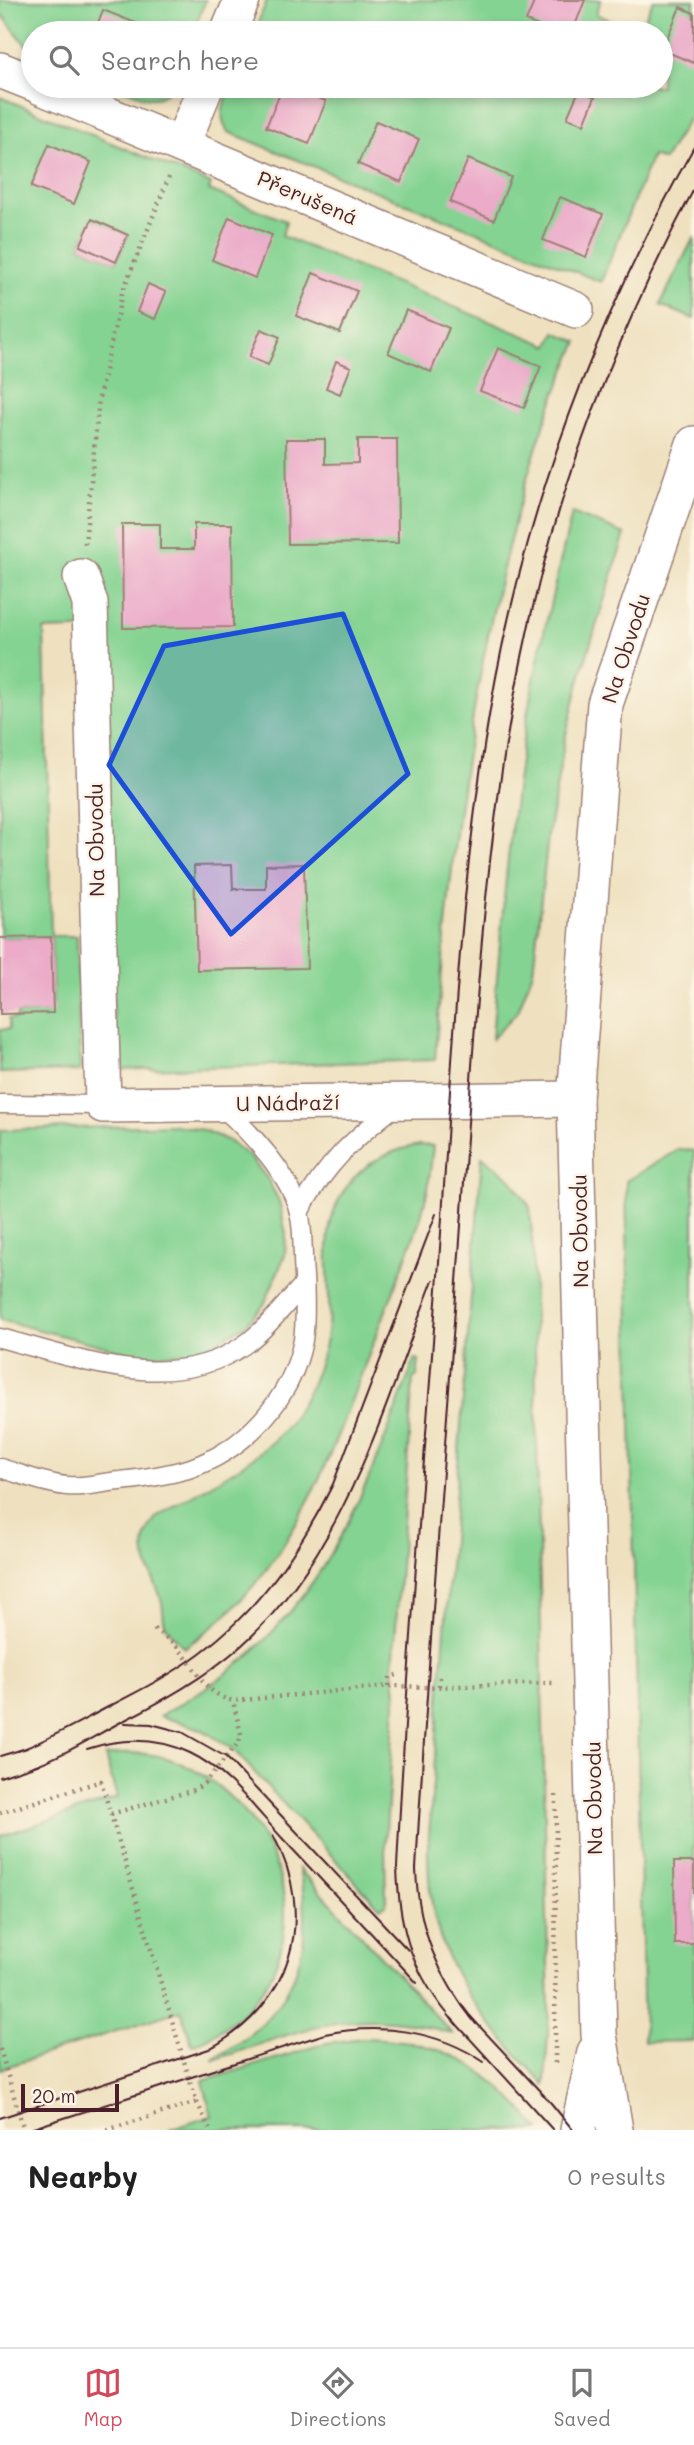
<!DOCTYPE html>
<meta charset="utf-8">
<style>
:root{--surface:#fff;--page:#f6f6f6;--text:#222;--muted:#767676;--line:#e0e0e0;--accent:#d1495b}
body{margin:0;font-family:Mali,sans-serif;background:var(--page);color:var(--text)}
.scale{position:absolute;left:21px;bottom:18px;width:98px;box-sizing:border-box;padding-left:7px;border:4px solid #4a1f2b;border-top:0;font-size:19px;line-height:24px;white-space:nowrap;color:#4a1f2b;-webkit-text-stroke:5px #fcf5e5;paint-order:stroke}
.list{margin:0;padding:0;list-style:none}
h2{display:flex;justify-content:space-between;align-items:center;height:91px;margin:0;padding:0 28px;font-size:30px}
h2 small{font-size:23px;font-weight:400;color:var(--muted)}
.icon{flex:none;width:38px;height:38px;fill:none;stroke:currentColor;stroke-width:2;stroke-linecap:round;stroke-linejoin:round}
.map{position:relative;flex:none;width:694px;height:2130px;overflow:hidden}
.search{position:absolute;background:var(--surface);box-shadow:0 4px 10px #0003;left:21px;right:21px;top:21px;height:77px;display:flex;align-items:center;gap:18px;box-sizing:border-box;padding:0 24px;border-radius:38px;color:var(--muted);font-size:26px}
.sheet{height:217px;background:var(--surface)}
nav{display:flex;justify-content:space-around;align-items:center;box-sizing:border-box;height:98px;border-top:2px solid var(--line);background:var(--surface);font-size:19px;color:var(--muted)}
nav a{display:grid;justify-items:center;gap:4px}
nav .on{color:var(--accent)}
.map>svg:first-child{display:block}
.green{fill:#84d392;stroke:#67795e;stroke-width:2;fill-rule:evenodd}
.building{fill:#ebabc9}
.lines{fill:none;stroke-linecap:round;stroke-linejoin:round}
.lane-casing{stroke:#9c8076;stroke-width:21}
.street-casing{stroke:#9c8076;stroke-width:38}
.path{stroke:#9c8076;stroke-width:4.5;stroke-dasharray:2 5;stroke-linecap:butt}
.lane{stroke:#fff;stroke-width:18}
.street{stroke:#fff;stroke-width:35}
.tram{stroke:#4a1f2b;stroke-width:2}
.marked{fill:#1d4ed8;fill-opacity:0.2;stroke:#1d4ed8;stroke-width:5;stroke-linejoin:round}
.labels{text-anchor:middle;dominant-baseline:central;stroke-width:5;stroke-linejoin:round;paint-order:stroke}
.street-label{font-size:21px;fill:#4a1f2b;stroke:#fcf5e5}
</style>
<div class="map">
<svg width="694" height="2130" viewBox="0 0 694 2130">
<rect width="100%" height="100%" fill="#fcf5e5"/>
<filter id="ink" filterUnits="userSpaceOnUse"><feTurbulence type="fractalNoise" baseFrequency=".0143" numOctaves="2"/><feDisplacementMap in="SourceGraphic" scale="14" xChannelSelector="R" yChannelSelector="G"/><feConvolveMatrix kernelMatrix="1 2 1 2 8 2 1 2 1" color-interpolation-filters="sRGB"/></filter>
<filter id="wash" filterUnits="userSpaceOnUse"><feTurbulence type="fractalNoise" baseFrequency=".00686" numOctaves="4" result="noise"/><feDisplacementMap in="SourceGraphic" scale="28" xChannelSelector="R" yChannelSelector="G"/><feGaussianBlur stdDeviation="1.57" result="paint"/><feColorMatrix in="noise" values="0 0 0 0 0 0 0 0 0 0 0 0 0 0 0 0 0 1.4 0 .05"/><feComposite in="paint" operator="in"/></filter>
<g filter="url(#wash)">
<rect width="100%" height="100%" fill="#efe1c0"/>
<!-- green -->
<g class="green">
<polygon points="0,0 206,0 192,33 33,33 33,51 29,49 0,12"/>
<path d="M267,0H601L596,14L639,33L653,0H694V109L664,160L652,156L601,282L228,132C217,115 224,103 232,86H661V33H254Z"/>
<path d="M118,86H170C160,109 134,93 118,86Z"/>
<path d="M0,97L211,184L209,190L286,221L282,236L549,346L555,332L578,342C546,408 525,481 507,552C465,719 447,889 435,1060L115,1070L103,628L44,630L51,936H77L80,1071L0,1073V1030L9,1029V1019L17,1018V1014L53,1012L51,937L1,938L0,926ZM92,219L128,235L116,262L80,246Z"/>
<polygon points="694,237 694,319 660,305"/>
<path d="M572,513L625,534L582,671L565,738L548,836L533,971L518,1011L492,1039C501,931 509,823 527,716C539,648 556,580 572,513Z"/>
<polygon points="175,1125 203,1130 227,1140 249,1156 267,1178 279,1201 286,1234 285,1255 264,1305 245,1325 200,1352 142,1356 0,1320 0,1130"/>
<path d="M420,1145L433,1146L428,1189L420,1220C401,1272 381,1323 361,1375C321,1481 283,1582 184,1648C179,1641 171,1634 166,1626C162,1619 164,1607 161,1599C150,1566 132,1550 156,1517C198,1490 261,1462 290,1422C311,1392 328,1350 329,1313C330,1263 317,1218 355,1177C373,1158 394,1149 420,1145Z"/>
<polygon points="679,1149 694,1151 694,2041 644,2042 626,1181"/>
<path d="M482,1156L511,1179L530,1207L533,1253L549,2013L545,2085C473,2007 427,1961 428,1848Z"/>
<path d="M415,1359L419,1360L417,1377L413,1378L393,1669L396,1693L385,1844L386,1905L380,1908L233,1749L201,1729L160,1716C192,1697 224,1678 251,1653C341,1571 373,1469 415,1359Z"/>
<path d="M130,1753C169,1753 202,1770 230,1797C314,1875 302,2000 192,2045L181,2010L0,2069V1836L117,1798L105,1756Z"/>
<path d="M299,1869L453,2034C360,2002 302,2030 214,2060V2058C291,2017 318,1953 299,1869Z"/>
<path d="M362,2038C447,2039 486,2067 540,2130H168L212,2116L203,2081L327,2043Z"/>
</g>
<g id="blocks">
<!-- building -->
<g class="building">
<polygon points="535,0 585,0 572,33 555,33 526,21"/>
<polygon points="680,7 694,13 694,63 662,50"/>
<polygon points="103,10 146,27 144,33 94,33"/>
<polygon points="283,86 289,86 326,101 309,144 266,127"/>
<polygon points="579,90 595,97 584,124 567,118"/>
<polygon points="376,121 419,139 401,182 358,164"/>
<polygon points="49,144 91,162 74,204 31,187"/>
<polygon points="468,159 511,177 494,220 450,202"/>
<polygon points="560,197 603,214 586,257 543,240"/>
<polygon points="229,217 272,235 255,278 212,260"/>
<polygon points="92,219 128,235 116,262 80,246"/>
<polygon points="313,273 357,291 340,333 296,316"/>
<polygon points="148,284 166,292 155,319 137,312"/>
<polygon points="406,310 449,328 431,372 388,353"/>
<polygon points="261,329 280,337 268,365 249,357"/>
<polygon points="498,348 541,366 524,408 480,391"/>
<polygon points="336,361 351,367 340,394 326,388"/>
<polygon points="286,439 325,439 325,464 358,463 358,439 397,439 398,543 288,544"/>
<polygon points="122,524 160,524 160,549 194,549 194,524 232,524 233,627 123,628"/>
<polygon points="304,864 307,968 197,970 194,866 232,865 233,889 266,889 266,865"/>
<polygon points="51,937 53,1013 0,1014 0,938"/>
<polygon points="674,1862 694,1862 694,1944 675,1944"/>
</g>
</g>
</g>
<g filter="url(#ink)">
<use href="#blocks" fill-opacity="0" stroke="#9c8076" stroke-width="2"/>
<g class="lines">
<!-- lane casing -->
<g class="lane-casing">
<g id="lane">
<polyline points="0,1104 103,1105"/>
<path d="M299,1212C327,1163 353,1139 397,1105"/>
<path d="M0,1338C77,1358 171,1396 244,1345C267,1329 285,1304 304,1284"/>
<path d="M0,1468C21,1474 45,1484 67,1486C83,1488 103,1482 120,1481C142,1479 166,1475 188,1469C244,1451 292,1399 303,1340C306,1319 305,1297 304,1276C302,1256 304,1232 299,1212C290,1174 250,1132 221,1106"/>
</g>
</g>
<!-- street casing -->
<g class="street-casing">
<g id="street">
<polyline points="228,33 242,0"/>
<polyline points="0,70 33,83"/>
<polyline points="39,86 576,310"/>
<polyline points="182,144 206,86"/>
<polyline points="81,577 90,603 103,1105 575,1099"/>
<polyline points="578,2130 595,2052"/>
<polyline points="615,2130 599,2035 575,1099 605,704 694,444"/>
</g>
</g>
<!-- path -->
<g class="path">
<polyline points="85,544 99,398 122,293 169,177"/>
<path d="M154,1629C161,1635 170,1640 177,1647C196,1666 203,1694 233,1701L389,1686L428,1687L554,1683"/>
<polyline points="389,1686 390,1677 397,1675"/>
<polyline points="439,1686 440,1677"/>
<polyline points="0,1813 101,1781 189,2078 197,2102 210,2130"/>
<polyline points="111,1814 194,1790 204,1784 239,1742 241,1734 233,1701"/>
<polyline points="0,2049 24,2130"/>
<polyline points="555,2063 556,1795"/>
<polyline points="107,2130 197,2102"/>
</g>
<!-- lane -->
<use href="#lane" class="lane"/>
<!-- street -->
<use href="#street" class="street"/>
<!-- tram -->
<g class="tram">
<polyline points="125,1723 151,1724 182,1732 226,1757 408,1950"/>
<path d="M87,1749C121,1738 156,1737 190,1753C228,1771 255,1809 283,1839C328,1887 373,1935 417,1983"/>
<path d="M18,1751C50,1739 79,1722 110,1706C136,1692 164,1679 189,1661C253,1617 299,1553 333,1484L436,1214"/>
<polyline points="0,1756 27,1748"/>
<path d="M31,1767C63,1756 91,1738 121,1722C163,1701 204,1678 241,1646C345,1553 384,1406 433,1280"/>
<polyline points="0,1777 40,1764"/>
<polyline points="470,2016 551,2103 573,2130"/>
<polyline points="451,2018 553,2130"/>
<path d="M476,2024C438,1977 418,1929 416,1869C428,1659 445,1449 460,1240C474,1045 482,849 522,657C555,492 615,337 694,189"/>
<path d="M457,2025C413,1976 399,1932 397,1867C407,1661 425,1454 440,1248C452,1069 459,888 490,710C524,512 595,322 694,147"/>
<path d="M0,2118L209,2049C292,2004 318,1918 273,1835"/>
<path d="M27,2130L325,2034C381,2023 437,2030 484,2062"/>
</g>
</g>
</g>
<!-- marked area -->
<path class="marked" d="M343,614L408,774L231,934L109,765L164,646Z"/>
<g class="labels">
<!-- street labels -->
<g class="street-label">
<text transform="translate(308 197) rotate(23)">Přerušená</text>
<text transform="translate(625 648) rotate(-72)">Na Obvodu</text>
<text transform="translate(95 840) rotate(-91)">Na Obvodu</text>
<text transform="translate(288 1102) rotate(-1)">U Nádraží</text>
<text transform="translate(579 1231) rotate(-91)">Na Obvodu</text>
<text transform="translate(593 1798) rotate(-91)">Na Obvodu</text>
</g>
</g>
</svg>
<div class="scale">20 m</div>
<div class="search"><svg class="icon" aria-label="search" viewBox="0 0 24 24"><circle cx="10" cy="10" r="6"/><path d="M15 15l6 6"/></svg>Search here</div>
</div>
<section class="sheet">
<h2>Nearby<small>0 results</small></h2>
<ul class="list">
</ul>
</section>
<nav>
<a class="on"><svg class="icon" aria-label="map" viewBox="0 0 24 24"><path d="M3 6l6-2 6 2 6-2v14l-6 2-6-2-6 2zM9 4v14M15 6v14"/></svg>Map</a>
<a><svg class="icon" aria-label="directions" viewBox="0 0 24 24"><path d="M12 3l9 9-9 9-9-9zM9 14v-3h6M13 9l2 2-2 2"/></svg>Directions</a>
<a><svg class="icon" aria-label="saved" viewBox="0 0 24 24"><path d="M7 4h10v16l-5-4-5 4z"/></svg>Saved</a>
</nav>
